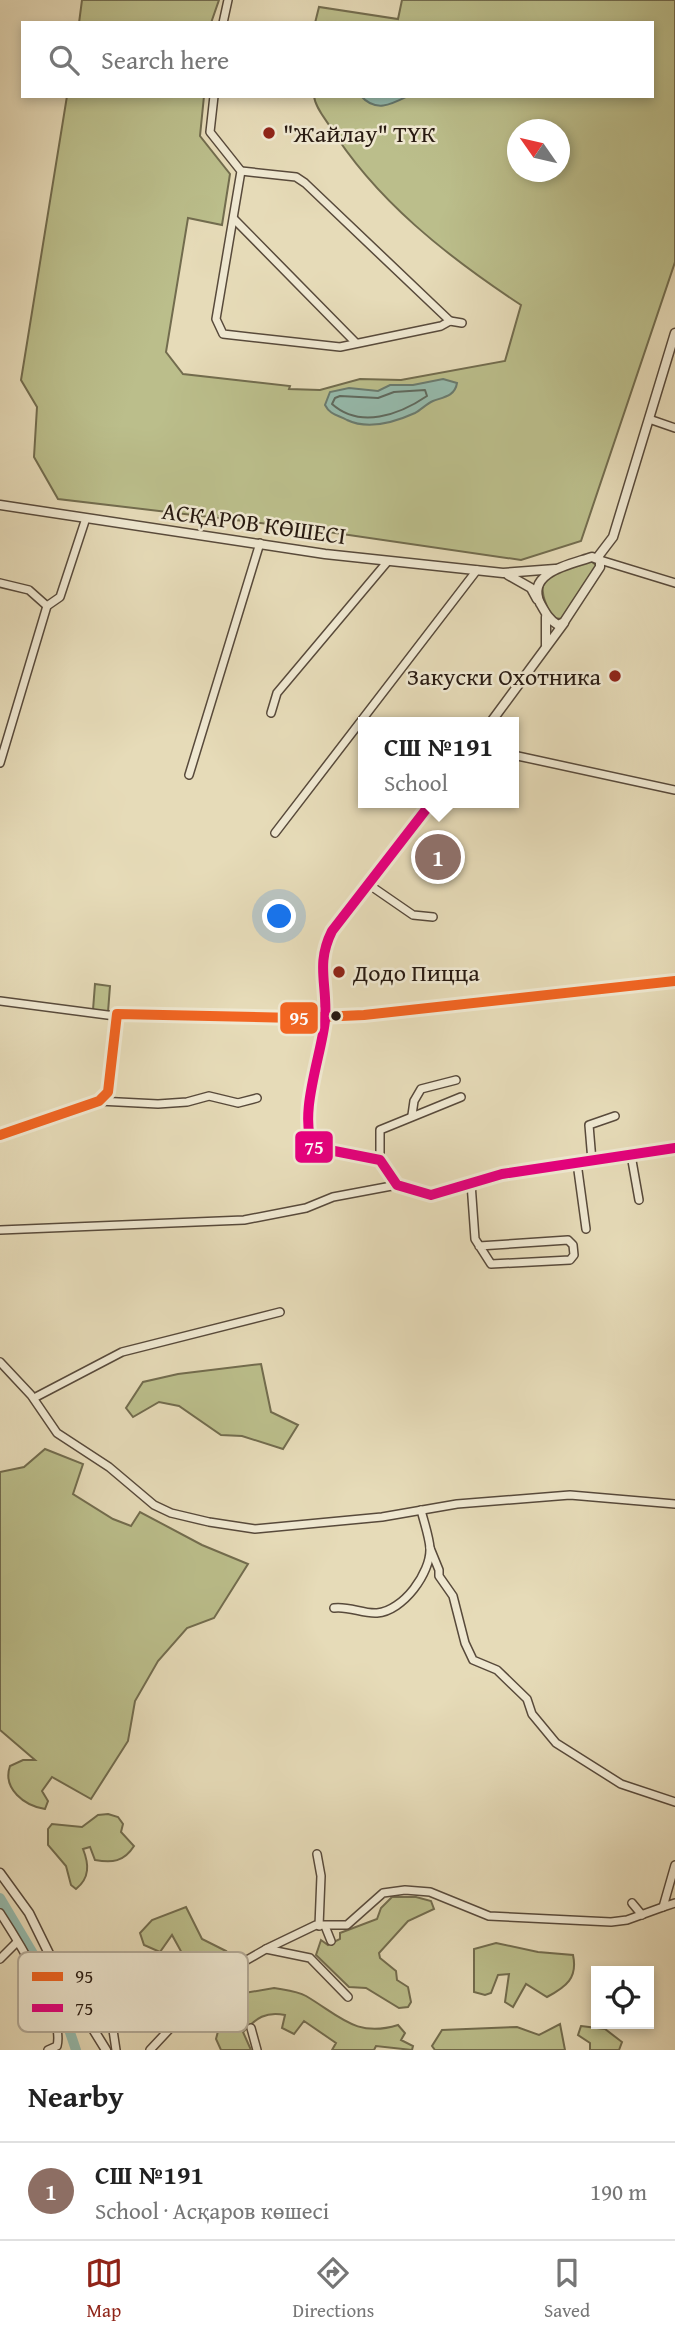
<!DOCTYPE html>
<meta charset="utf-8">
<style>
:root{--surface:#fff;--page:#f2f2f2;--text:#222;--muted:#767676;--line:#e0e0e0;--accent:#8f2418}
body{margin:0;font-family:"Gentium Book Plus",serif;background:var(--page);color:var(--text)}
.controls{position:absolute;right:21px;bottom:21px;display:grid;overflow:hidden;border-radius:0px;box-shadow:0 4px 10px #0003}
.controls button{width:63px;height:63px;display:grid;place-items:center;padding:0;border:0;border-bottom:2px solid var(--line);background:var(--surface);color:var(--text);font:35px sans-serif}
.compass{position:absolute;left:507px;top:119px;width:63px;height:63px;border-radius:50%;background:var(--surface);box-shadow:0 4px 10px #0003;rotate:304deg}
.you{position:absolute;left:280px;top:917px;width:24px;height:24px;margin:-18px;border:5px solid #fff;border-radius:50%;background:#1a73e8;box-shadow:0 0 0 10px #1a73e833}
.badge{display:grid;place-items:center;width:46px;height:46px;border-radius:50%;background:var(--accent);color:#fff;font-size:23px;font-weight:700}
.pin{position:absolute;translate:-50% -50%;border:4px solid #fff;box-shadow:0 2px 7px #0006}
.popup{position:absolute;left:358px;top:717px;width:161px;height:91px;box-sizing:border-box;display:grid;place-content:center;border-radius:0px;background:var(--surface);filter:drop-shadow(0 2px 5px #0005);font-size:23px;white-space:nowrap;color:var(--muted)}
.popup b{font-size:26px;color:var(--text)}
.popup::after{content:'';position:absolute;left:50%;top:100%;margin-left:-14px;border:14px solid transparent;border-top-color:var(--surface)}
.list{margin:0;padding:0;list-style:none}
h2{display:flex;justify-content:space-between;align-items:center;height:91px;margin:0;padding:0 28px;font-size:30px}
h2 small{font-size:23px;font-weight:400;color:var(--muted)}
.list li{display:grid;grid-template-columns:46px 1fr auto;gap:21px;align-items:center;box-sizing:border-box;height:98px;padding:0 28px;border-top:2px solid var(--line)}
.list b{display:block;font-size:26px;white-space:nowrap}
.list p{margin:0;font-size:23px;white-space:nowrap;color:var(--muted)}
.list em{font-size:23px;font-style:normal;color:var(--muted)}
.icon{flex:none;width:38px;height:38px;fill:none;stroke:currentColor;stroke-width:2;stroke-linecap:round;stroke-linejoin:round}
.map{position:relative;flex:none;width:675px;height:2050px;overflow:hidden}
.search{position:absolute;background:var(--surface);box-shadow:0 4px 10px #0003;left:21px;right:21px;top:21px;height:77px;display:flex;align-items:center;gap:18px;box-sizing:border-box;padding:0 24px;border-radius:0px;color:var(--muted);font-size:26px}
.sheet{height:189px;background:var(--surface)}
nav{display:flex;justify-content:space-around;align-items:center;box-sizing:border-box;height:98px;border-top:2px solid var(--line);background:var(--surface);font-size:19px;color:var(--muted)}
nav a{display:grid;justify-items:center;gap:4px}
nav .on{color:var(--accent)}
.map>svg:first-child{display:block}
.green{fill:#bbbe8b;stroke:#726c4e;stroke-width:2;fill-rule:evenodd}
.water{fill:#96bbad;stroke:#6a7b6f;stroke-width:2}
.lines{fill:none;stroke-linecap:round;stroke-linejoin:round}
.shore{stroke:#5f6a5f;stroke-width:2}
.river{stroke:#96bbad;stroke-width:10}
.minor-casing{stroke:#584a3b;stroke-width:10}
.tertiary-casing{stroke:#584a3b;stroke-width:11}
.minor{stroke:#efe8d1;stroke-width:7}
.tertiary{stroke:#efe8d1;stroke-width:8}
.bus-1-casing{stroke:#efe8d1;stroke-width:16}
.bus-2-casing{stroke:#efe8d1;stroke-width:16}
.bus-1{stroke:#f26522;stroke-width:10}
.bus-2{stroke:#e5007d;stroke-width:10}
.poi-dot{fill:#8f2418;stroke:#efe8d1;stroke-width:2.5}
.bus-dot{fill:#281a11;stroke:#efe8d1;stroke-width:2.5}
.labels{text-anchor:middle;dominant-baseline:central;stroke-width:5;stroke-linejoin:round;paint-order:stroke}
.poi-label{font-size:24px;fill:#281a11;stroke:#efe8d1;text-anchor:start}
.street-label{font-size:24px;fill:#281a11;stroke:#efe8d1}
.key{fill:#efe8d1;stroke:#b3aa97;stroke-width:2}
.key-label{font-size:19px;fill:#281a11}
.line-badge{stroke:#efe8d1;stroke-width:2.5}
.badge-label{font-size:19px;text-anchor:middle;font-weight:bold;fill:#fff}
</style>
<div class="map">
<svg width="675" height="2050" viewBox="0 0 675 2050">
<rect width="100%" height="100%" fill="#e6dbb8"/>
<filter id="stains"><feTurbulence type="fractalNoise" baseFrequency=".00286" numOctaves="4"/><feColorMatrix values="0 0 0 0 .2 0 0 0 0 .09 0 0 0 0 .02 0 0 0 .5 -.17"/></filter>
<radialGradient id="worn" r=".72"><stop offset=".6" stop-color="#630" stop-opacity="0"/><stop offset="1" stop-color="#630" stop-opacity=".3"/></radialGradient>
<!-- green -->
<g class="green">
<polygon points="82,0 219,0 211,23 79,23"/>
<path d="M402,0H675V262L581,541L521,560L294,527L58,499L34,457L37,407L21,380L67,96H204L200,136L230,174L222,225L188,218L166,352L183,374L290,386L289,389L320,390L360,379L401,380L505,361L521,305C448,257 375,200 329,125C323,116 315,106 314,96H652V23H315L319,7L398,19ZM518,130H560V172H518Z"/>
<path d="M590,560L597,566L562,619L553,618C527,573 553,574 590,560Z"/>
<polygon points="95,984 110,986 108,1012 93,1010"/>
<polygon points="261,1364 271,1412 298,1425 283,1449 242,1436 221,1435 179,1406 159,1402 133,1417 126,1408 143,1382 178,1374"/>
<path d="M45,1449L83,1464L73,1494L113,1519L131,1526L140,1512L202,1545L248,1564L214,1618L187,1628L158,1661L135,1701L128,1741L91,1799L52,1777L42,1791L48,1801L45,1809C25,1806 2,1789 10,1766L23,1760H35L0,1730V1472L24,1467Z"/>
<path d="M108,1814L118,1817L123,1824L121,1832L134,1846C124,1862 112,1863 95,1860L90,1847L83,1849C89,1864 90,1878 76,1889L71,1885L66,1866L48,1845V1829L52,1824L82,1827L98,1815Z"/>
<polygon points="392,1897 416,1897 431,1901 434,1909 408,1921 379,1953 380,1958 396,1971 397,1980 408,1987 411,2002 408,2007 399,2008 366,1988 349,1987 316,1955 321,1940 328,1945 340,1939 340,1933 377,1919 381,1908"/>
<polygon points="186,1907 202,1939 226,1951 217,1965 183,1955 172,1935 160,1952 144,1945 140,1933 152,1920"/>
<path d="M496,1943L538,1952L573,1955C578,1978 566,1987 547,1997L526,1984L513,2007L505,2002L509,1974L498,1975L491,1993L485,1995L474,1992V1949Z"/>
<path d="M274,1988C284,1990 297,1991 306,1996C340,2016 356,2038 398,2025L405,2033L401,2040L413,2046L412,2050L376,2046L374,2050H332L336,2043L304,2021L294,2034L282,2028L285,2015C266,2011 256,2018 243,2032L251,2050H221L216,2039L223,2012L233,1995Z"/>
<polygon points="560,2024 565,2050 435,2050 432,2046 442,2030 517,2027 539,2035"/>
<polygon points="581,2026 605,2029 622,2042 619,2050 590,2050 590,2043 578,2035"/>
</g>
<!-- water -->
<g class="water">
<path d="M361,96H408C392,104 376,113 361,96Z"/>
<path d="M443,379L457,383C455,396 444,397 433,401C426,404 421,410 415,413C393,423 368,430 347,420C338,415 330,415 325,405L330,392L349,388L378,391L390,385H413Z"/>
</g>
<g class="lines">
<!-- shore -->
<path class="shore" d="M425,390L427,396C399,415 360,429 332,404L335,398L340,396L378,398L394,392Z"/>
<!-- river -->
<polyline class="river" points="0,1898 57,1994 76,2050"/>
<!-- minor casing -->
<g class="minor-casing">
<g id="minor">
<polyline points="223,23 228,0"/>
<polyline points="214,96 210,132 241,171 216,319 223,334 340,347 441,326 450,321 462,323"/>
<polyline points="241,171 296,177 305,183 450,321"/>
<polyline points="234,219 356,343"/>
<polyline points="649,419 675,428"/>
<polyline points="600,560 675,583"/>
<polyline points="0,583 29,590 47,606"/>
<polyline points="271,713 277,693 388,561"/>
<polyline points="513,755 675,790"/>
<polyline points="0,763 47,606 60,597 86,518"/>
<polyline points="189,775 260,543"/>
<polyline points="275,833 477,570"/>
<polyline points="368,884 413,915 433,917"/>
<polyline points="0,1001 115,1016"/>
<polyline points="326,1016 311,1096 310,1139 318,1150 380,1160 397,1185 431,1195 502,1174 675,1148"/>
<polyline points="99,1101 158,1104 187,1102 209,1096 238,1103 257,1098"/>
<polyline points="412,1115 414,1101 421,1089 456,1080"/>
<polyline points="631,1155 639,1200"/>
<polyline points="380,1160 380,1130 461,1097"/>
<polyline points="592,1161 589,1125 615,1116"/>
<polyline points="577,1163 586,1229"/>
<polyline points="471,1183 475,1239 491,1264 570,1260 574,1255 573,1245 568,1240 479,1246"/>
<polyline points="0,1230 244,1220 306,1208 333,1197 397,1185"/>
<polyline points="0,1362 31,1395 57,1433 109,1467 154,1505 171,1513 209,1522 255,1529 382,1517 457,1504 570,1495 675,1504"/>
<polyline points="34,1398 122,1352 280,1312"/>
<polyline points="430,1548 439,1570 439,1576 453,1596 465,1643 473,1660 497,1670 527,1699 532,1714 556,1743 621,1784 675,1802"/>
<path d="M334,1608C349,1606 363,1614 377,1613C403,1611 431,1573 430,1548C429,1536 424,1522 421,1510"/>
<polyline points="317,1854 321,1876 319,1926"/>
<polyline points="675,1865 663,1907 675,1903"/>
<polyline points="632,1903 642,1915"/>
<path d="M0,1913C17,1939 65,2016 57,2046L48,2050"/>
<polyline points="325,1926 331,1941"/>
<polyline points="266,1949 316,1925 347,1925 383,1893 405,1890 430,1892 489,1916 611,1922 627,1920 663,1907"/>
<polyline points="0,1959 16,1943"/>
<polyline points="251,2028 257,2050"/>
<polyline points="116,2050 113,2030 132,2016"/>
<polyline points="150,2050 219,1976 266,1949 310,1958 348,1997"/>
</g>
</g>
<!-- tertiary casing -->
<g class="tertiary-casing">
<g id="tertiary">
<polyline points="0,505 325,554 503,573 555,569"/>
<path d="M592,557L600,560V567L564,622L558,625C549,620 545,612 540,603C525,572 572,564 592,557Z"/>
<polyline points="597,558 613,537 675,333"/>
<polyline points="508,575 531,588 537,599"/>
<polyline points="546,645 546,617"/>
<polyline points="491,722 564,623"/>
<path d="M326,1016C326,984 317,960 332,931L431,803"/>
<polyline points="0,1135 99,1101 108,1092 117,1014 296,1018 364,1015 675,981"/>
<polyline points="0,1873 29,1913 59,1974 106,2050"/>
</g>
</g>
<!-- minor -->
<use href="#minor" class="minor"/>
<!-- tertiary -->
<use href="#tertiary" class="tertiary"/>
<!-- bus-1 casing -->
<g class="bus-1-casing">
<polyline id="bus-1" points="0,1135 99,1101 108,1092 117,1014 296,1018 364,1015 675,981"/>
</g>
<!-- bus-2 casing -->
<g class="bus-2-casing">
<path id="bus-2" d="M431,803L332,931C315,965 328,985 325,1020C322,1054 297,1117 314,1147L380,1160L397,1185L431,1195L502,1174L675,1148"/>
</g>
<!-- bus-1 -->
<use href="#bus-1" class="bus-1"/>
<!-- bus-2 -->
<use href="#bus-2" class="bus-2"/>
</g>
<!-- markers -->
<g class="poi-dot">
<circle cx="269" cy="133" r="7"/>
<circle cx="615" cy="676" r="7"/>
<circle cx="339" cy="972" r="7"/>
</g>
<circle class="bus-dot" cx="336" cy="1016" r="6"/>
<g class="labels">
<!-- poi labels -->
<g class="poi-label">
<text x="283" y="133">"Жайлау" ТҮК</text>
<text x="601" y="676" text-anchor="end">Закуски Охотника</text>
<text x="353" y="972">Додо Пицца</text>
</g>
<!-- street labels -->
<g class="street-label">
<text transform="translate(254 523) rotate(8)">АСҚАРОВ КӨШЕСІ</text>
</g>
</g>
<!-- legend -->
<rect x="18" y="1952" width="230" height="80" rx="10" class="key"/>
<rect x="32" y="1972" width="31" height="9" fill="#f26522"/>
<rect x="32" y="2004" width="31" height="8" fill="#e5007d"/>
<g class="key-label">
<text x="75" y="1983">95</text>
<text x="75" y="2015">75</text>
</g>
<g class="line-badge">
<rect x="279" y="1001" width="40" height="34" rx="7" fill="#f26522"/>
<rect x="294" y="1130" width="40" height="34" rx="7" fill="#e5007d"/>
</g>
<g class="badge-label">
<text x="299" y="1025">95</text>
<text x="314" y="1154">75</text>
</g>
<rect width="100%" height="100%" filter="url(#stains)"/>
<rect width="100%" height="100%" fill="url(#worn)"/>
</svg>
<div class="controls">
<button><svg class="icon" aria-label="locate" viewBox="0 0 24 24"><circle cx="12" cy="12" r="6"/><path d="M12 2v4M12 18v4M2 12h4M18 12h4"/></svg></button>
</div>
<svg class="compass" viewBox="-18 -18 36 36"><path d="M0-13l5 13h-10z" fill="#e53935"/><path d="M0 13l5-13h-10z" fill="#767676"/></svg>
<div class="you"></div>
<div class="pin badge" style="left:438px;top:857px;background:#8d6e63">1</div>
<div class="popup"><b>СШ №191</b>School</div>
<div class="search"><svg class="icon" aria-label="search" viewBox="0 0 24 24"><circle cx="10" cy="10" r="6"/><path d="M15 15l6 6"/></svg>Search here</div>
</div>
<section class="sheet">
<h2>Nearby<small></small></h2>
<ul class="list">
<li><span class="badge" style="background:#8d6e63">1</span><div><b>СШ №191</b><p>School · Асқаров көшесі</p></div><em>190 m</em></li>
</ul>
</section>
<nav>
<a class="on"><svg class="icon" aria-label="map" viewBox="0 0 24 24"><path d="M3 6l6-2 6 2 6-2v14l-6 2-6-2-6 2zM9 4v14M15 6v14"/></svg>Map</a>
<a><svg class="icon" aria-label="directions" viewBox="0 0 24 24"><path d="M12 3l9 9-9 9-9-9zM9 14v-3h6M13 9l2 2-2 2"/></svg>Directions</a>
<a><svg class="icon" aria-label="saved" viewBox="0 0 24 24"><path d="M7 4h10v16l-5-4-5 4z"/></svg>Saved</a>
</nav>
